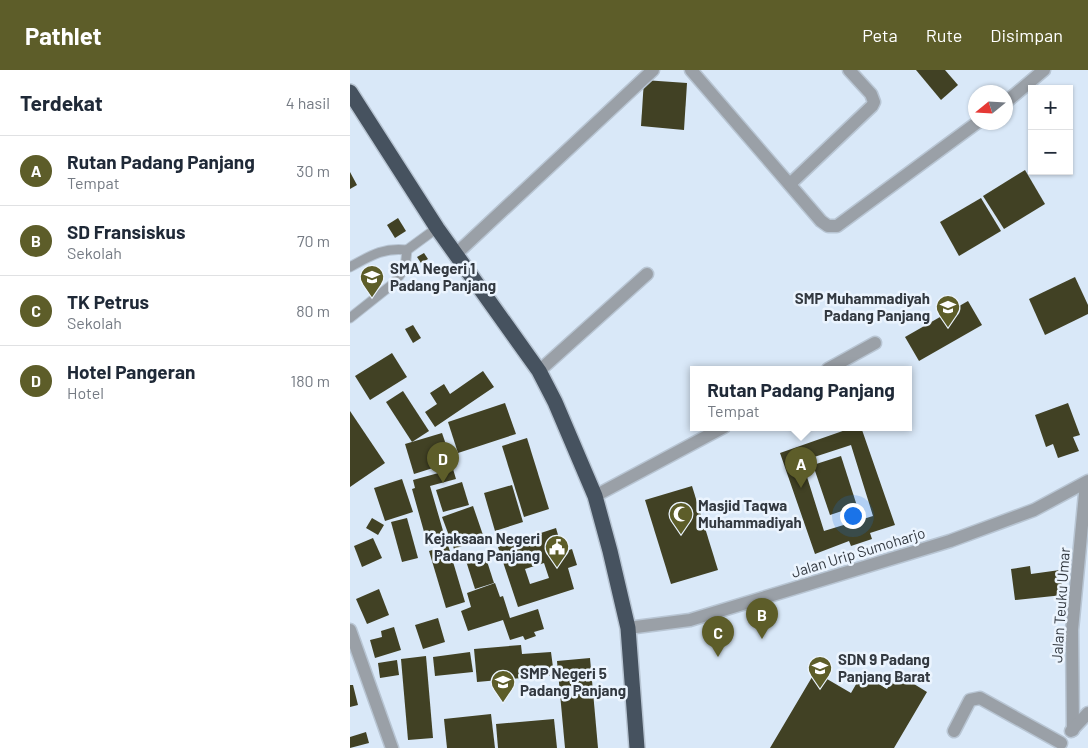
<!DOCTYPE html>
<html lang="id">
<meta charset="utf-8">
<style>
:root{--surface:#fff;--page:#f6f6f7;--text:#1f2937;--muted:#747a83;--line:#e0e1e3;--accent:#5d5d29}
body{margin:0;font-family:Barlow,sans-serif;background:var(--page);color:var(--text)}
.controls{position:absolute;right:15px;top:15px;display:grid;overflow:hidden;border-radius:0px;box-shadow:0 1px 4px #0004}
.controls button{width:45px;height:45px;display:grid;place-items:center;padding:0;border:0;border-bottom:1px solid var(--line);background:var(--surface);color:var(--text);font:25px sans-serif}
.compass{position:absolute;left:618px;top:15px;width:45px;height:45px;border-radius:50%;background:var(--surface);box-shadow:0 1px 4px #0004;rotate:252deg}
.you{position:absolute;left:502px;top:445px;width:18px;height:18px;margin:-12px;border:4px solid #fff;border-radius:50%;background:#1a73e8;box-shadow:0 0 0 8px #1a73e833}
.badge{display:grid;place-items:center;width:32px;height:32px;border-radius:50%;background:var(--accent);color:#fff;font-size:16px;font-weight:700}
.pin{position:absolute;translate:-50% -41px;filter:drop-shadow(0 1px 2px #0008)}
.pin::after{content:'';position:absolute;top:26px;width:18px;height:15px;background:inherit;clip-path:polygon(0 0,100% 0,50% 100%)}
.popup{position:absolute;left:340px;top:296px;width:222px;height:65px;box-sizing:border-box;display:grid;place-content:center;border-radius:0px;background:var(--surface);filter:drop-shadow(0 1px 4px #0005);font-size:16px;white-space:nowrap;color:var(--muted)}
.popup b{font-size:19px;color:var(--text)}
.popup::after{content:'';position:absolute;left:50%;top:100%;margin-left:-10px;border:10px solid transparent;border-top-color:var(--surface)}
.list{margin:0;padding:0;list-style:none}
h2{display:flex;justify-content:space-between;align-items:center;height:65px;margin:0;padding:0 20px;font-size:21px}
h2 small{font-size:16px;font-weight:400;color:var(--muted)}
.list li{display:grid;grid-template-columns:32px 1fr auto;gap:15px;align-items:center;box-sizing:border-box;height:70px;padding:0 20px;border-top:1px solid var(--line)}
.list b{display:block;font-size:19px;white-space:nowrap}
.list p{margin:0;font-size:16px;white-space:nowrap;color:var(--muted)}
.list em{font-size:16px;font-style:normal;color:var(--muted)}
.map{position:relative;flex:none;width:738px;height:678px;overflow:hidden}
header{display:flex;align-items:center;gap:30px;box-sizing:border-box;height:70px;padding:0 25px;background:var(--accent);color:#fff}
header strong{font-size:24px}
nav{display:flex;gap:28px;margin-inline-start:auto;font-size:18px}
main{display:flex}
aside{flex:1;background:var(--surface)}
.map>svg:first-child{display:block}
.building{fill:#414124;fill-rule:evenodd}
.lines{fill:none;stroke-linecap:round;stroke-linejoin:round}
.lane-casing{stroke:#b8c5d3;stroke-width:11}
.street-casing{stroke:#b8c5d3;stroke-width:15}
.highway-casing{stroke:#b8c5d3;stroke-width:18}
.lane{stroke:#9aa0a7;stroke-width:9}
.street{stroke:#9aa0a7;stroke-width:12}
.highway{stroke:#46525f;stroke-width:15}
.labels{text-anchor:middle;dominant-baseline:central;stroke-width:5;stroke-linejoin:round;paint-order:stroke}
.poi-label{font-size:15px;font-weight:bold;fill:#333940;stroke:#ebf4fe;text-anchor:start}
.street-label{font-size:15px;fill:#333940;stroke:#ebf4fe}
</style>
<header>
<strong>Pathlet</strong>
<nav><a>Peta</a><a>Rute</a><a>Disimpan</a></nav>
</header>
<main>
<aside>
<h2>Terdekat<small>4 hasil</small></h2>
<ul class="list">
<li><span class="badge">A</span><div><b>Rutan Padang Panjang</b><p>Tempat</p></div><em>30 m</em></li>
<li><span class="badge">B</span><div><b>SD Fransiskus</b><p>Sekolah</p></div><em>70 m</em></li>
<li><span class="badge">C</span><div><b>TK Petrus</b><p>Sekolah</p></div><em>80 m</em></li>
<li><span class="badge">D</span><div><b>Hotel Pangeran</b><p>Hotel</p></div><em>180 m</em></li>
</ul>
</aside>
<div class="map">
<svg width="738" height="678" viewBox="0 0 738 678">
<rect width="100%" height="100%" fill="#d9e8f8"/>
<!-- building -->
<g class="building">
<polygon points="566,0 595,0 608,15 591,30"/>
<polygon points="294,10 337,13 334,60 291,56"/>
<polygon points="675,100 695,134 654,159 633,126"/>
<polygon points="0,102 7,115 0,119"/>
<polygon points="631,128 651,161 609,186 590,152"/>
<polygon points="48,148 56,161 45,168 37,155"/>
<polygon points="74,183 78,189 71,193 67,187"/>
<polygon points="725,207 738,235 738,244 695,265 679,229"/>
<polygon points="618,231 632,255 569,291 555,267"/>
<polygon points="63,255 71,268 63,273 55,259"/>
<polygon points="42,283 57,307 20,330 5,306"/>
<polygon points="133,301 144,317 85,357 75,342 87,334 80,323 94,314 100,324"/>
<polygon points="53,321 79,361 62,372 36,332"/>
<polygon points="155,333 166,364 108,383 98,352"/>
<polygon points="718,333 730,365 723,367 729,381 708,388 703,374 696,377 685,345"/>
<polygon points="0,341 35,393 0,417"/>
<path d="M504,357H511L545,455L520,463L522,469L501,476L499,471L465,484L430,383ZM501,375L523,446L474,461L452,391Z"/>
<polygon points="92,363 102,392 64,404 55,374"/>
<polygon points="177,368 199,439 174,447 152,376"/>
<polygon points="491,386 507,436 480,445 463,395"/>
<polygon points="103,399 106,409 80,416 96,471 78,476 62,419 65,418 63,410"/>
<polygon points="52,409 63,442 35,451 24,418"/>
<polygon points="112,412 119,435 93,442 86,420"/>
<polygon points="162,415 173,452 145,461 134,423"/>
<polygon points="342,416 368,500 321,514 295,430"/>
<polygon points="123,436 134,468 104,479 92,447"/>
<polygon points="22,448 34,455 28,465 16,458"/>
<polygon points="57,448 68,488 52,492 41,452"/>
<path d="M206,458L213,482L222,479L227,495L218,498L224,519L168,537L148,477ZM194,493L199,508L180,514L175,499Z"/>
<polygon points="23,468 32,488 12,497 4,476"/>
<polygon points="98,475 115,532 96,538 79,481"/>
<polygon points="135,485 144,513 125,519 116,491"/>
<polygon points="680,496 681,504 710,500 713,525 665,530 661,499"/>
<polygon points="145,513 150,527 153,526 160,548 188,539 194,559 184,562 186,566 175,570 173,566 160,570 153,550 118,561 111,541 121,537 117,523"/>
<polygon points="29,519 39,545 17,554 6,529"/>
<polygon points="88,548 95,572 73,579 65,555"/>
<polygon points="44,557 51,580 25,588 20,570 32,567 31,561"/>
<polygon points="171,575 172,584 201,582 204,605 127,612 124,579"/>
<polygon points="120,582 123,602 85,606 83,587"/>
<polygon points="76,586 83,668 58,670 51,589"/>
<polygon points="240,588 248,678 215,678 207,591"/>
<polygon points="47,590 49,605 30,608 28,593"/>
<polygon points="465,602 501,623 512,604 537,619 546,603 577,622 544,678 420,678"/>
<polygon points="0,615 3,615 8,635 0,637"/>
<polygon points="141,644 145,678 97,678 94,649"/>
<polygon points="204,649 207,678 148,678 146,654"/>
<polygon points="16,662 19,673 0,678 0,667"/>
</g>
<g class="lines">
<!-- lane casing -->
<g class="lane-casing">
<g id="lane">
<polyline points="57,180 87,158"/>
<path d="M0,197C20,186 34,177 57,180L55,198L44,213L0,248"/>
</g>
</g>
<!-- street casing -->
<g class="street-casing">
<g id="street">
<polyline points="341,0 471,151 478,156 487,156 628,52"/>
<polyline points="656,32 694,0"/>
<polyline points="440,114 522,36 524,32 521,24 499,0"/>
<polyline points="106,184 303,0"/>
<polyline points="478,299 525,273"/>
<polyline points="189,301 297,204"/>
<polyline points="245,426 374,357"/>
<polyline points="278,558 340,550 600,471 684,440 738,411"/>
<polyline points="0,560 42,678"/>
<polyline points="723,660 722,560 736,413"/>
<polyline points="604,661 620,630 630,628 711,673"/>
<polyline points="721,661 738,643"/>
</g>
</g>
<!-- highway casing -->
<g class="highway-casing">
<polyline id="highway" points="0,22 87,158 189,301 205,332 245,426 260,481 278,558 287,678"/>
</g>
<!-- lane -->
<use href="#lane" class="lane"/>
<!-- street -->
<use href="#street" class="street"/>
<!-- highway -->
<use href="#highway" class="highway"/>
</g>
<!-- icons -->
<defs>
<g id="school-pin" transform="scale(1.25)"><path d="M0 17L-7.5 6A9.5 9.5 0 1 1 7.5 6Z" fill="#5d5d29" stroke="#ebf4fe"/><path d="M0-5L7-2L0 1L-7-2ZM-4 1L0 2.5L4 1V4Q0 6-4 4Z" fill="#fff"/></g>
<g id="mosque-pin" transform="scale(1.25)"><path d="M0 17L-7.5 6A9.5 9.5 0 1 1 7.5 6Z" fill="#5d5d29" stroke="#ebf4fe"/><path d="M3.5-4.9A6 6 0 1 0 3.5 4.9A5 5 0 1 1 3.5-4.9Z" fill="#fff"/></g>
<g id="civic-pin" transform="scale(1.25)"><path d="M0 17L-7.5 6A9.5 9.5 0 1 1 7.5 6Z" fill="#5d5d29" stroke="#ebf4fe"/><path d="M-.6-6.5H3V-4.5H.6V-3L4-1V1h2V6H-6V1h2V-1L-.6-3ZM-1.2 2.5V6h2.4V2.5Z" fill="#fff"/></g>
</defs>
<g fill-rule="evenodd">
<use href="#school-pin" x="22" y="207"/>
<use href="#school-pin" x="598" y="237"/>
<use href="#mosque-pin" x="331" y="444"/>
<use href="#civic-pin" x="207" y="477"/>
<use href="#school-pin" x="470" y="598"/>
<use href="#school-pin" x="153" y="612"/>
</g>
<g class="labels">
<!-- poi labels -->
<g class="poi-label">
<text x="40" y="198">SMA Negeri 1<tspan x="40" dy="17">Padang Panjang</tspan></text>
<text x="580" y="228" text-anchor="end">SMP Muhammadiyah<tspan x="580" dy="17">Padang Panjang</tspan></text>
<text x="348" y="435">Masjid Taqwa<tspan x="348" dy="17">Muhammadiyah</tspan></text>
<text x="190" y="468" text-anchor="end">Kejaksaan Negeri<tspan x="190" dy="17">Padang Panjang</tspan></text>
<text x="488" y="589">SDN 9 Padang<tspan x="488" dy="17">Panjang Barat</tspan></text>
<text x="170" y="603">SMP Negeri 5<tspan x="170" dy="17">Padang Panjang</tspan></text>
</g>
<!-- street labels -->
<g class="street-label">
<text transform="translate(508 482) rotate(-17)">Jalan Urip Sumoharjo</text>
<text transform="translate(710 535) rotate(-86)">Jalan Teuku Umar</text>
</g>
</g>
</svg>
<div class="controls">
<button>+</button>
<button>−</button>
</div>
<svg class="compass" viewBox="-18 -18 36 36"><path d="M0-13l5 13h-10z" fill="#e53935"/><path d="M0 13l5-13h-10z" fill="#747a83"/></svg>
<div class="you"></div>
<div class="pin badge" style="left:451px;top:418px">A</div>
<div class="popup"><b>Rutan Padang Panjang</b>Tempat</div>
<div class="pin badge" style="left:412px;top:569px">B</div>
<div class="pin badge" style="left:368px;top:587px">C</div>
<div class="pin badge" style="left:93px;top:413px">D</div>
</div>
</main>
